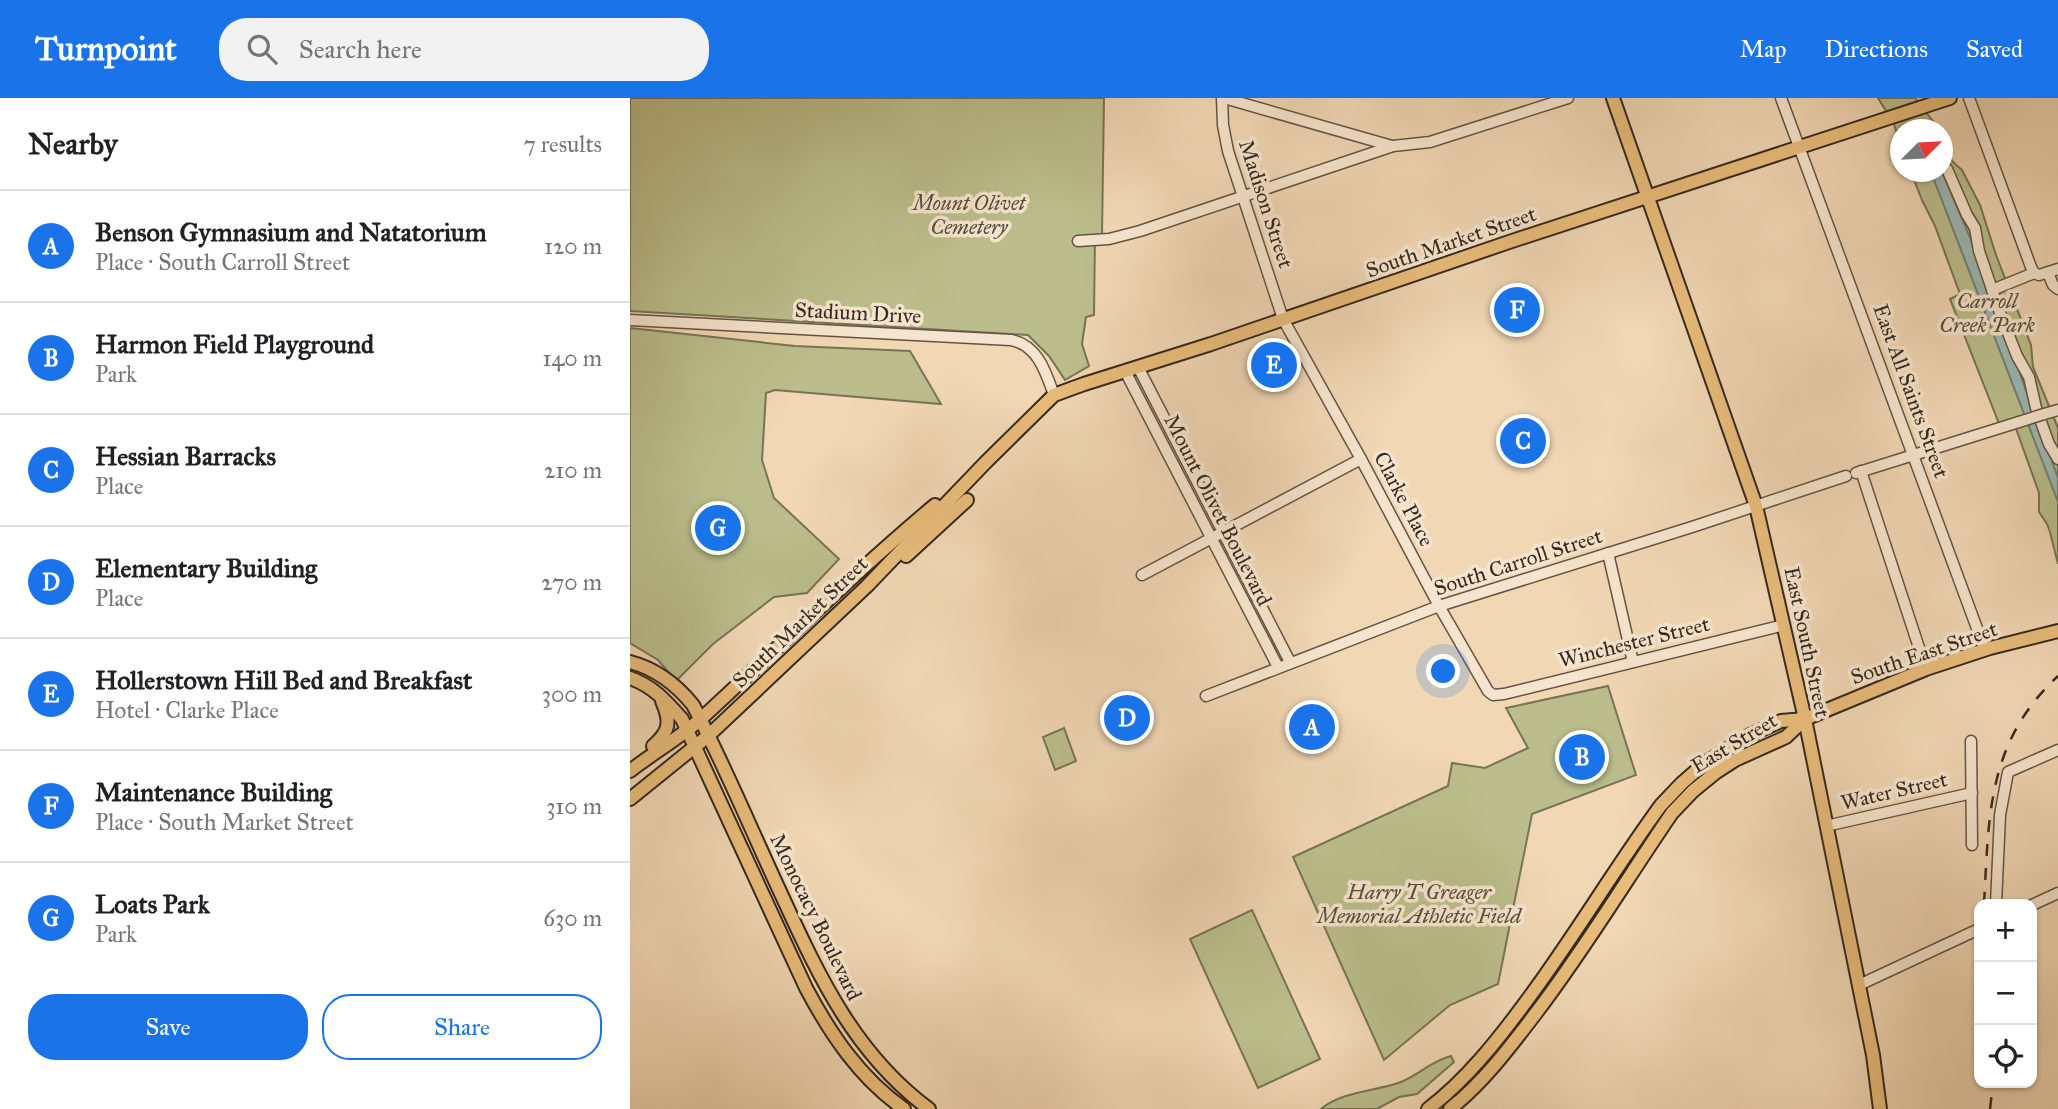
<!DOCTYPE html>
<meta charset="utf-8">
<style>
:root{--surface:#fff;--page:#f2f2f2;--text:#202124;--muted:#757577;--line:#e0e0e0;--accent:#1a73e8}
body{margin:0;font-family:"IM FELL Great Primer",serif;background:var(--page);color:var(--text)}
.controls{position:absolute;right:21px;bottom:21px;display:grid;overflow:hidden;border-radius:14px;box-shadow:0 2px 5px #0004}
.controls button{width:63px;height:63px;display:grid;place-items:center;padding:0;border:0;border-bottom:2px solid var(--line);background:var(--surface);color:var(--text);font:35px sans-serif}
.compass{position:absolute;left:1260px;top:21px;width:63px;height:63px;border-radius:50%;background:var(--surface);box-shadow:0 2px 5px #0004;rotate:66deg}
.you{position:absolute;left:814px;top:574px;width:24px;height:24px;margin:-18px;border:5px solid #fff;border-radius:50%;background:#1a73e8;box-shadow:0 0 0 10px #1a73e833}
.badge{display:grid;place-items:center;width:46px;height:46px;border-radius:50%;background:var(--accent);color:#fff;font-size:23px;font-weight:700}
.pin{position:absolute;translate:-50% -50%;border:4px solid #fff;box-shadow:0 2px 7px #0006}
.list{margin:0;padding:0;list-style:none}
h2{display:flex;justify-content:space-between;align-items:center;height:91px;margin:0;padding:0 28px;font-size:30px}
h2 small{font-size:23px;font-weight:400;color:var(--muted)}
.list li{display:grid;grid-template-columns:46px 1fr auto;gap:21px;align-items:center;box-sizing:border-box;height:112px;padding:0 28px;border-top:2px solid var(--line)}
.list b{display:block;font-size:26px;white-space:nowrap}
.list p{margin:0;font-size:23px;white-space:nowrap;color:var(--muted)}
.list em{font-size:23px;font-style:normal;color:var(--muted)}
.actions{display:flex;gap:14px;padding:21px 28px}
.actions a{flex:1;padding:16px 0;border:2px solid var(--accent);border-radius:28px;text-align:center;font-size:24px;color:var(--accent)}
.actions .main{background:var(--accent);color:#fff}
.icon{flex:none;width:38px;height:38px;fill:none;stroke:currentColor;stroke-width:2;stroke-linecap:round;stroke-linejoin:round}
.map{position:relative;flex:none;width:1428px;height:1011px;overflow:hidden}
header{display:flex;align-items:center;gap:42px;box-sizing:border-box;height:98px;padding:0 35px;background:var(--accent);color:#fff}
header strong{font-size:33px}
nav{display:flex;gap:38px;margin-inline-start:auto;font-size:24px}
.search{width:490px;height:63px;background:var(--page);display:flex;align-items:center;gap:18px;box-sizing:border-box;padding:0 24px;border-radius:28px;color:var(--muted);font-size:26px}
main{display:flex}
aside{flex:1;background:var(--surface)}
.map>svg:first-child{display:block}
.green{fill:#bbbe8c;stroke:#787455;stroke-width:2}
.water{fill:#9bb8b3;stroke:#737f77;stroke-width:2}
.lines{fill:none;stroke-linecap:round;stroke-linejoin:round}
.minor-casing{stroke:#655444;stroke-width:13}
.major-casing{stroke:#36291e;stroke-width:16}
.minor{stroke:#f6e5ce;stroke-width:10}
.major{stroke:#e8bc7a;stroke-width:12}
.rail{stroke:#36291e;stroke-width:2.5;stroke-dasharray:12 12;stroke-linecap:butt}
.minor-bridge-casing{stroke:#655444;stroke-width:13;stroke-linecap:butt}
.minor-bridge{stroke:#f6e5ce;stroke-width:10}
.labels{text-anchor:middle;dominant-baseline:central;stroke-width:7;stroke-linejoin:round;paint-order:stroke}
.park-label{font-size:21px;font-style:italic;fill:#574e3a;stroke:#f6e5ce}
.street-label{font-size:21px;fill:#36291e;stroke:#f6e5ce}
</style>
<header>
<strong>Turnpoint</strong>
<div class="search"><svg class="icon" aria-label="search" viewBox="0 0 24 24"><circle cx="10" cy="10" r="6"/><path d="M15 15l6 6"/></svg>Search here</div>
<nav><a>Map</a><a>Directions</a><a>Saved</a></nav>
</header>
<main>
<aside>
<h2>Nearby<small>7 results</small></h2>
<ul class="list">
<li><span class="badge">A</span><div><b>Benson Gymnasium and Natatorium</b><p>Place · South Carroll Street</p></div><em>120 m</em></li>
<li><span class="badge">B</span><div><b>Harmon Field Playground</b><p>Park</p></div><em>140 m</em></li>
<li><span class="badge">C</span><div><b>Hessian Barracks</b><p>Place</p></div><em>210 m</em></li>
<li><span class="badge">D</span><div><b>Elementary Building</b><p>Place</p></div><em>270 m</em></li>
<li><span class="badge">E</span><div><b>Hollerstown Hill Bed and Breakfast</b><p>Hotel · Clarke Place</p></div><em>300 m</em></li>
<li><span class="badge">F</span><div><b>Maintenance Building</b><p>Place · South Market Street</p></div><em>310 m</em></li>
<li><span class="badge">G</span><div><b>Loats Park</b><p>Park</p></div><em>630 m</em></li>
</ul>
<div class="actions"><a class="main">Save</a><a>Share</a></div>
</aside>
<div class="map">
<svg width="1428" height="1011" viewBox="0 0 1428 1011">
<rect width="100%" height="100%" fill="#f1d7b4"/>
<filter id="stains"><feTurbulence type="fractalNoise" baseFrequency=".00286" numOctaves="4"/><feColorMatrix values="0 0 0 0 .2 0 0 0 0 .09 0 0 0 0 .02 0 0 0 .5 -.17"/></filter>
<radialGradient id="worn" r=".72"><stop offset=".6" stop-color="#630" stop-opacity="0"/><stop offset="1" stop-color="#630" stop-opacity=".3"/></radialGradient>
<!-- green -->
<g class="green">
<polygon points="0,0 474,0 472,137 465,138 464,217 456,219 452,246 459,268 435,282 419,258 398,237 0,213"/>
<polygon points="1248,0 1285,0 1309,31 1270,32 1270,46 1264,26"/>
<polygon points="1313,39 1322,63 1332,72 1350,107 1366,157 1401,247 1403,269 1428,330 1428,466 1420,434 1417,426 1409,414 1409,395 1384,325 1370,328 1320,201 1330,196 1305,128 1292,102 1281,74 1312,74"/>
<polygon points="0,230 165,248 280,253 311,306 145,292 136,295 132,362 144,400 209,461 177,495 144,499 83,546 46,583 28,562 0,545"/>
<polygon points="978,588 1006,677 902,716 868,886 820,907 754,962 663,759 818,688 822,665 855,670 898,650 876,610"/>
<polygon points="434,630 446,663 425,672 413,639"/>
<polygon points="622,812 690,961 628,990 560,841"/>
<path d="M821,958L824,964L787,996L769,999L747,1011H691C710,994 745,993 768,985C787,979 800,963 821,958Z"/>
</g>
<!-- water -->
<polygon class="water" points="1301,74 1312,74 1342,144 1428,380 1428,404"/>
<g class="lines">
<!-- minor casing -->
<g class="minor-casing">
<g id="minor">
<polyline points="592,0 593,27 598,53 653,221 731,361 809,508 858,593 863,597 874,596 1154,527"/>
<polyline points="594,0 762,48"/>
<polyline points="1151,0 1355,552"/>
<polyline points="1339,0 1401,169 1404,175 1409,177 1428,171"/>
<polyline points="1317,71 1337,117 1345,130 1349,153 1369,212 1387,258 1399,279 1406,310 1419,346 1428,361"/>
<polyline points="448,143 479,141 510,133 763,48 800,44 938,0"/>
<polyline points="1418,175 1423,187 1428,191"/>
<polyline points="1362,192 1404,175"/>
<path d="M0,222L381,242C408,247 416,275 424,297"/>
<polyline points="508,269 660,564"/>
<polyline points="495,273 648,569"/>
<polyline points="1414,316 1428,312"/>
<polyline points="1231,373 1296,571"/>
<polyline points="1226,375 1389,324"/>
<polyline points="978,455 1003,564"/>
<polyline points="512,477 731,361"/>
<polyline points="576,598 809,508 1062,429 1216,378"/>
<polyline points="1341,643 1342,747"/>
<polyline points="1196,728 1342,695"/>
<polyline points="1366,806 1370,717 1378,674 1428,652"/>
<polyline points="1402,807 1428,795"/>
<polyline points="1229,887 1349,831"/>
</g>
</g>
<!-- major casing -->
<g class="major-casing">
<g id="major">
<polyline points="983,0 1126,408 1175,621 1243,957 1250,1011"/>
<polyline points="276,458 337,402"/>
<path d="M0,564C27,571 46,586 63,607C96,670 123,736 153,800C190,881 226,957 299,1011"/>
<path d="M0,580C23,588 36,603 52,621L176,890C201,937 230,980 274,1011"/>
<path d="M23,648C40,633 41,624 32,603"/>
<path d="M0,673C23,655 51,639 73,619C150,548 225,474 305,407"/>
<polyline points="0,701 78,638 237,488 356,364 424,297 454,286 581,246 882,143 1320,0"/>
<path d="M798,1011C836,982 867,943 895,905C943,841 984,771 1031,707L1052,685L1075,665L1120,637L1151,623L1175,621L1296,571L1360,550L1428,533"/>
<path d="M820,1011C854,984 880,949 906,915C955,851 996,782 1042,715L1063,693L1085,675L1105,662L1156,639L1175,621"/>
</g>
</g>
<!-- minor -->
<use href="#minor" class="minor"/>
<!-- major -->
<use href="#major" class="major"/>
<!-- rail -->
<g class="rail">
<path d="M1354,806C1359,717 1357,644 1428,578"/>
<polyline points="1360,1011 1363,985"/>
</g>
<!-- minor-bridge casing -->
<g class="minor-bridge-casing">
<polyline id="minor-bridge" points="1389,324 1414,316"/>
</g>
<!-- minor-bridge -->
<use href="#minor-bridge" class="minor-bridge"/>
</g>
<g class="labels">
<!-- park labels -->
<g class="park-label">
<text x="339" y="105">Mount Olivet<tspan x="339" dy="24">Cemetery</tspan></text>
<text x="1357" y="203">Carroll<tspan x="1357" dy="24">Creek Park</tspan></text>
<text x="789" y="794">Harry T Greager<tspan x="789" dy="24">Memorial Athletic Field</tspan></text>
</g>
<!-- street labels -->
<g class="street-label">
<text transform="translate(636 106) rotate(72)">Madison Street</text>
<text transform="translate(821 144) rotate(-19)">South Market Street</text>
<text transform="translate(228 215) rotate(3)">Stadium Drive</text>
<text transform="translate(1281 293) rotate(70)">East All Saints Street</text>
<text transform="translate(774 401) rotate(62)">Clarke Place</text>
<text transform="translate(588 412) rotate(63)">Mount Olivet Boulevard</text>
<text transform="translate(888 464) rotate(-18)">South Carroll Street</text>
<text transform="translate(170 524) rotate(-44)">South Market Street</text>
<text transform="translate(1004 544) rotate(-14)">Winchester Street</text>
<text transform="translate(1177 544) rotate(78)">East South Street</text>
<text transform="translate(1294 555) rotate(-19)">South East Street</text>
<text transform="translate(1104 645) rotate(-31)">East Street</text>
<text transform="translate(1264 693) rotate(-13)">Water Street</text>
<text transform="translate(186 819) rotate(64)">Monocacy Boulevard</text>
</g>
</g>
<rect width="100%" height="100%" filter="url(#stains)"/>
<rect width="100%" height="100%" fill="url(#worn)"/>
</svg>
<div class="controls">
<button>+</button>
<button>−</button>
<button><svg class="icon" aria-label="locate" viewBox="0 0 24 24"><circle cx="12" cy="12" r="6"/><path d="M12 2v4M12 18v4M2 12h4M18 12h4"/></svg></button>
</div>
<svg class="compass" viewBox="-18 -18 36 36"><path d="M0-13l5 13h-10z" fill="#e53935"/><path d="M0 13l5-13h-10z" fill="#757577"/></svg>
<div class="you"></div>
<div class="pin badge" style="left:682px;top:629px">A</div>
<div class="pin badge" style="left:952px;top:659px">B</div>
<div class="pin badge" style="left:893px;top:343px">C</div>
<div class="pin badge" style="left:497px;top:620px">D</div>
<div class="pin badge" style="left:644px;top:267px">E</div>
<div class="pin badge" style="left:887px;top:212px">F</div>
<div class="pin badge" style="left:88px;top:430px">G</div>
</div>
</main>
